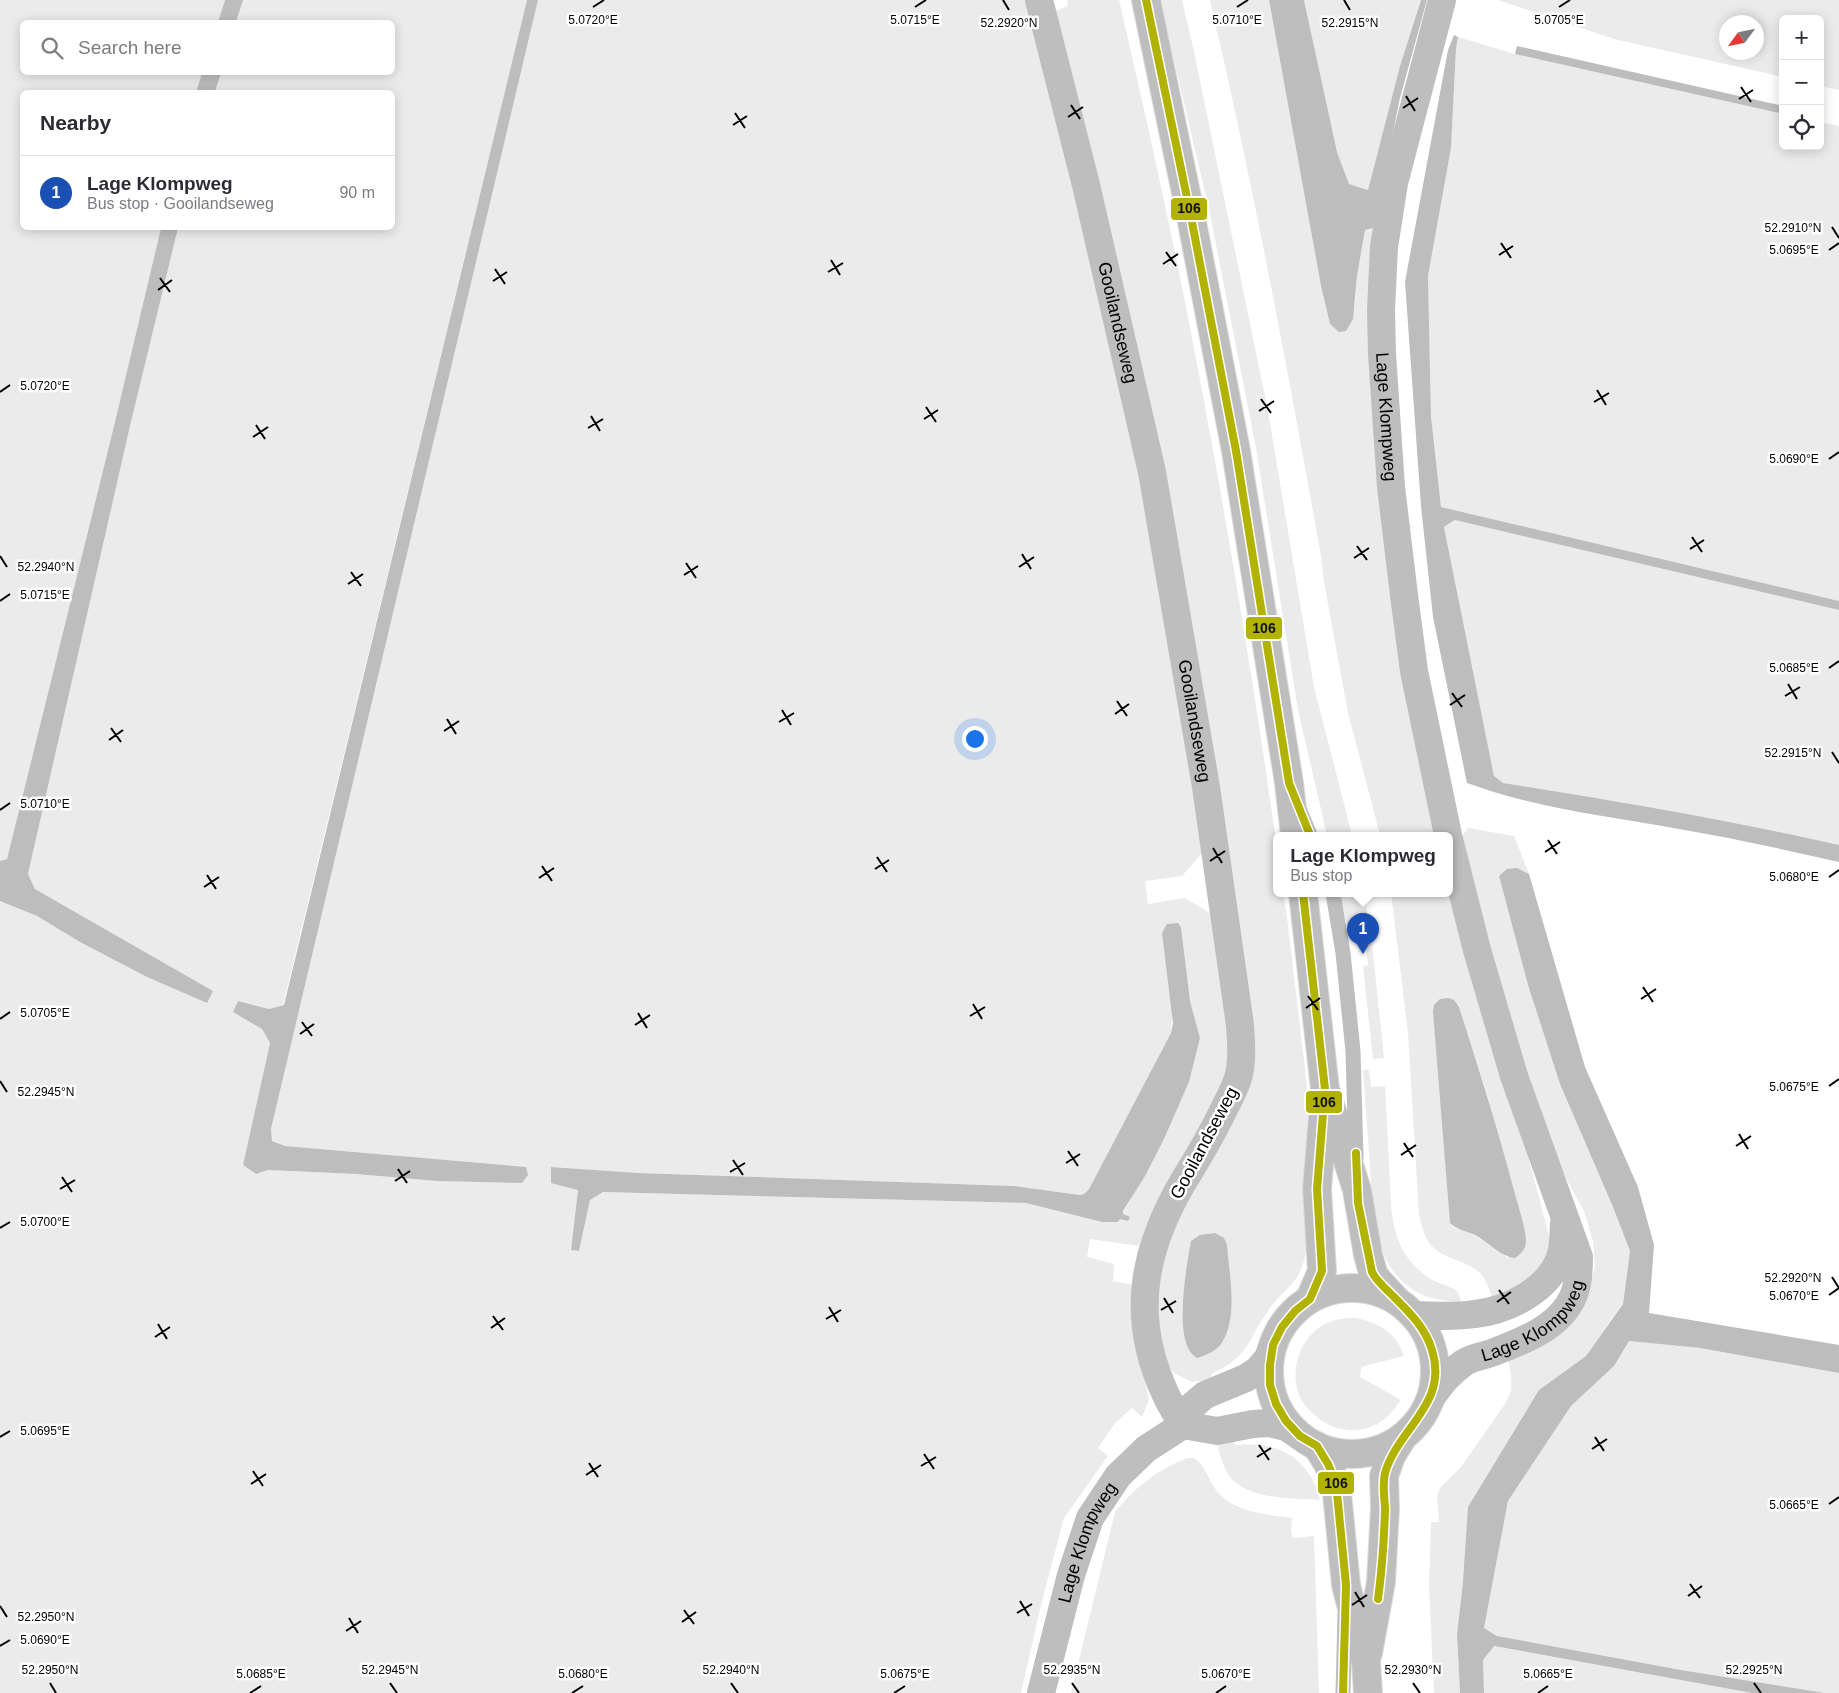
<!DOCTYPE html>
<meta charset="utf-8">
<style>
:root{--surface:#fff;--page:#f7f7f7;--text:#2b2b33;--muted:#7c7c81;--line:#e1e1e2;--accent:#595959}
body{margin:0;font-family:Arial,sans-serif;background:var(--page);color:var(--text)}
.controls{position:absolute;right:15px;top:15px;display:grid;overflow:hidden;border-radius:8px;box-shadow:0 2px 12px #0003}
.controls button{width:45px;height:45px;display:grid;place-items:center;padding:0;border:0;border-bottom:1px solid var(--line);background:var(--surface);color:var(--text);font:25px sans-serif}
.compass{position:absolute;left:1719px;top:15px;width:45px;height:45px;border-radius:50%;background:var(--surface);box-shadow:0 2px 12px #0003;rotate:237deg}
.you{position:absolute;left:974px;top:738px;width:18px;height:18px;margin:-12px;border:4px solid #fff;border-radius:50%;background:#1a73e8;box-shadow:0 0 0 8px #1a73e833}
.badge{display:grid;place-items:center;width:32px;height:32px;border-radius:50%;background:var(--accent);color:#fff;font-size:16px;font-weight:700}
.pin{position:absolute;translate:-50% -41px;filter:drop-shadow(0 1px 2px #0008)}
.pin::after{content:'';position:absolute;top:26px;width:18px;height:15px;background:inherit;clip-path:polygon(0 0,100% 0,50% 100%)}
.popup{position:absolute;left:1273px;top:832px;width:180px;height:65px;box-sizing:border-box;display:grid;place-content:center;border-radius:8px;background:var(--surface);filter:drop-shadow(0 1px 4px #0005);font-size:16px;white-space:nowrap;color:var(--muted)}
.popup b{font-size:19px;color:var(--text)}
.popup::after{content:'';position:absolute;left:50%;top:100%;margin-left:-10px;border:10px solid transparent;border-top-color:var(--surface)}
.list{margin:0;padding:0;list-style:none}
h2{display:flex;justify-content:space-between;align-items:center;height:65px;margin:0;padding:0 20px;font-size:21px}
h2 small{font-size:16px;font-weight:400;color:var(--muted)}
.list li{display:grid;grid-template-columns:32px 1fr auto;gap:15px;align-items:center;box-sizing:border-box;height:75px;padding:0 20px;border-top:1px solid var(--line)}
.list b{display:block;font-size:19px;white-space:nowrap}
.list p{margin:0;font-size:16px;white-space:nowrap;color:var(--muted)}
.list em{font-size:16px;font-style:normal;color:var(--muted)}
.icon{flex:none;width:28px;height:28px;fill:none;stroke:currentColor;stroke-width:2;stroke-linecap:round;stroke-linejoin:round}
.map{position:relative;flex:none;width:1839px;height:1693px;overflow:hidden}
.search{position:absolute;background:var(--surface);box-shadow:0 2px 12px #0003;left:20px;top:20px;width:375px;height:55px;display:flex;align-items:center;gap:12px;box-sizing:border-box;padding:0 18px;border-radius:8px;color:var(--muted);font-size:19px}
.panel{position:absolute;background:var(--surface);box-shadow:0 2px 12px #0003;left:20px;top:90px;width:375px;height:140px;border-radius:8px}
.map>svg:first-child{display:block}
.green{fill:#ebebeb;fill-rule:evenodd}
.water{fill:#bdbdbd}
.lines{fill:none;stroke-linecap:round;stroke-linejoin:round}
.primary-casing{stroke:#dbdbdb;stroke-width:30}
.service{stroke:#bebebe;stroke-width:15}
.minor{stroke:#bebebe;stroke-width:28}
.primary{stroke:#bebebe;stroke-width:28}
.bus-1-casing{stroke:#fff;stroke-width:11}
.bus-1{stroke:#b2b200;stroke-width:8}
.ticks{fill:none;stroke:#000;stroke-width:2}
.labels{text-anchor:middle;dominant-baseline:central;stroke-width:5;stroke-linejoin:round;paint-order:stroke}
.street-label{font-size:18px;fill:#000;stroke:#fff}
.ticks-label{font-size:12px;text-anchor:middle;fill:#000;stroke:#fff;stroke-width:5;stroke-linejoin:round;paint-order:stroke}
.line-badge{stroke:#fff;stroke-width:2}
.pale-badge-label{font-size:14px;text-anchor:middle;font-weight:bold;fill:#111}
</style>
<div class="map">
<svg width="1839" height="1693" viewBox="0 0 1839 1693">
<rect width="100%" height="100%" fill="#fff"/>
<!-- green -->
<g class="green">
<polygon points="0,0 225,0 218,22 22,22 22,72 202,73 196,92 22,92 22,228 161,228 114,426 7,859 0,861"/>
<path d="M243,0H527L283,1005L269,1009L238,1001L262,1029L270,1043L243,1165L256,1174L268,1170L356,1174L437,1181L522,1183L526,1167L285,1146L272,1141L271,1129L538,0H1027L1073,177L1139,466L1203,852L1182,876L1145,881L1148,904L1185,898L1213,915C1220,963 1237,1039 1223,1085L1147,1223L1139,1246L1090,1239L1087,1257L1114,1264L1113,1281L1133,1285L1141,1361L1149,1400L1142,1417L1132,1408L1115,1423L1098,1448L1108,1456L1064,1518L1041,1605L1021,1693H0V901L37,916L80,942L147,977L213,991L35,889L28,874L130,426L178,228H392V92H215L221,73L392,72V22H236ZM1178,923L1181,927L1190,1001L1200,1038L1189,1082L1164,1139L1118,1222H1102L1026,1203L602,1192L590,1200L579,1251L571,1250L578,1189L552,1167L638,1173L1014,1186L1080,1195L1084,1194L1089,1189L1171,1033Z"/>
<path d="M1067,0H1119C1142,99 1164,197 1184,297C1220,479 1251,663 1277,848V893H1283L1287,917L1307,1086L1310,1249L1306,1250C1301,1284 1287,1285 1270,1308C1247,1339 1251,1356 1211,1374V1379L1192,1382L1174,1373L1167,1365L1158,1331V1282L1168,1237L1251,1074L1055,11L1068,6Z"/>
<polygon points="1160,0 1182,0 1193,47 1268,411 1314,687 1352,835 1327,835 1298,710 1256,448 1210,214"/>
<path d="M1210,0H1269L1321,286L1330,324L1355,305L1357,276L1365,230L1373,228L1439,835H1380L1348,713L1324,582L1321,556C1288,370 1253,184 1210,0Z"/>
<polygon points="1304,0 1421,0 1400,66 1368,190 1349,184 1337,152"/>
<path d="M1498,0H1839V90L1820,86V19H1783V77L1614,39ZM1726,22H1756V52H1726Z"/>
<polygon points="1458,37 1515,54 1783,114 1783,146 1820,146 1820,122 1839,126 1839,601 1441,507 1431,416 1428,276 1451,148 1456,49"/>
<path d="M1456,520L1839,610V845C1728,820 1616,801 1503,783L1494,776L1444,527Z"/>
<polygon points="1468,828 1514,836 1529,874 1517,868 1499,876 1528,985 1560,1084 1613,1207 1630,1251 1623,1303 1586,1356 1539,1390 1463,1582 1457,1634 1460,1693 1434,1693 1429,1585 1431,1522 1439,1522 1437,1496 1440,1488 1461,1467 1505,1404 1511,1391 1511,1375 1508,1359 1585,1296 1595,1269 1593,1241 1584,1211 1567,1180 1527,1091 1458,842"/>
<polygon points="1340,893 1364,893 1372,943 1384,1058 1373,1059 1363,966 1368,965 1365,934 1349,934"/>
<path d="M1391,893H1449L1519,1122L1549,1236V1250L1547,1261L1531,1281L1492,1297C1489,1289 1486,1279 1480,1273C1465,1259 1443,1260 1430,1244C1423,1235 1422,1225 1419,1215L1408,1033ZM1434,1005L1459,1007L1485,1087L1508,1171V1258L1474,1235L1455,1228L1450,1223Z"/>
<path d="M1363,1070H1369L1371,1087L1385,1086L1391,1206C1393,1227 1398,1248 1413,1264C1420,1272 1429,1279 1439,1283C1444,1285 1452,1287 1457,1291C1459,1294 1460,1298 1461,1302C1377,1300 1374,1231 1370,1166C1368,1134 1365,1102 1363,1070Z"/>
<path d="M1356,1318C1379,1323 1396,1332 1404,1356L1361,1367L1360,1377L1401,1400C1394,1409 1388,1418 1377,1424C1350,1439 1316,1425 1301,1399C1288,1374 1299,1339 1323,1325C1333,1319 1345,1318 1356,1318Z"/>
<polygon points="1629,1341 1700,1348 1839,1373 1839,1693 1825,1693 1681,1670 1497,1636 1484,1628 1508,1501 1571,1406 1614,1366"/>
<path d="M1233,1441L1235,1445C1276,1440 1310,1457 1320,1500C1294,1498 1248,1500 1230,1477C1224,1469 1221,1458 1218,1448L1219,1445Z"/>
<path d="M1187,1458H1194C1206,1466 1208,1479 1216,1490C1234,1513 1265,1514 1292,1518L1291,1532L1293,1538L1314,1536L1319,1693H1071L1115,1512C1135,1487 1157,1470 1187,1458Z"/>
<polygon points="1493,1646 1752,1693 1484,1693 1483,1660"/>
</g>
<!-- water -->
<g class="water">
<polygon points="225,0 243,0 236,22 218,22"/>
<polygon points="527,0 538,0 271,1129 272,1141 285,1146 526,1167 528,1175 522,1183 437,1181 356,1174 268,1170 256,1174 243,1165 270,1043 262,1029 233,1012 238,1001 269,1009 284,1005"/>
<polygon points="1269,0 1304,0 1337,152 1349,184 1368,190 1400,66 1421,0 1427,0 1400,98 1373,228 1365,230 1357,276 1353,319 1346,331 1339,332 1330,324 1321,286"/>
<path d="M1454,35L1458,37L1456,49L1451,148L1428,276L1431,416L1441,507L1839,601V610L1455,520L1444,527L1494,776L1503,783C1616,801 1728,820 1839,845V862C1786,850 1732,838 1679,829C1607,816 1535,808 1467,783L1433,617L1421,506L1405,282L1448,50Z"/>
<polygon points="1517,46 1783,106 1783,114 1515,54"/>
<polygon points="202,73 221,73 215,92 196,92"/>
<polygon points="161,228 178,228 130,426 28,874 35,889 213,991 207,1003 147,977 80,942 37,916 0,901 0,861 7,859 114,426"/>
<polygon points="1517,868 1529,874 1585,1067 1638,1187 1654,1245 1649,1313 1839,1345 1839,1373 1700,1348 1629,1341 1614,1366 1571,1406 1508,1501 1484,1628 1497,1636 1681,1670 1825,1693 1752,1693 1494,1646 1483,1660 1484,1693 1460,1693 1457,1634 1463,1582 1468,1507 1539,1390 1586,1356 1623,1304 1630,1251 1613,1207 1560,1084 1528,985 1499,876 1507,869"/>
<polygon points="1178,923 1181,927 1190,1001 1200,1038 1189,1082 1164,1139 1145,1176 1123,1211 1123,1214 1130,1217 1128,1221 1120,1219 1118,1222 1102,1222 1026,1203 603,1192 590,1200 579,1251 571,1250 578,1190 551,1183 551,1167 638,1173 1014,1186 1080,1195 1084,1194 1089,1189 1171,1033 1173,1023 1162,933 1167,924"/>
<path d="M1448,998L1454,1000L1459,1007C1478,1066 1497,1126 1513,1187C1517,1203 1526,1227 1526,1243C1525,1250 1521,1254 1515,1258C1501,1257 1488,1242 1475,1235C1466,1231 1457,1230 1450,1223L1433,1012L1434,1005L1440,999Z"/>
<path d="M1215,1233L1224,1238L1227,1245C1229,1274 1239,1318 1221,1344C1216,1351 1206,1355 1198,1358C1171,1348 1187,1264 1191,1241L1200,1235Z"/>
</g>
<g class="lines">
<!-- primary casing -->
<g class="primary-casing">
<g id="primary">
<polyline points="1146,0 1191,217 1236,451 1289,783 1295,835"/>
<polyline points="1303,893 1325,1089 1357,1190 1368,1255 1374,1276 1395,1299"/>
<circle cx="1352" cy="1371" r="83"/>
<polyline points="1310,1299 1322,1271 1317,1189 1324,1104"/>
<polyline points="1317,1446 1328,1464 1336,1483 1346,1585 1366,1662 1368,1693"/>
<polyline points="1368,1653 1381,1582 1385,1508 1384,1476 1391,1456 1402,1438"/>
</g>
</g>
<!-- service -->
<g class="service">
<polyline points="1300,811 1310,835"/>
<polyline points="1333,893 1343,953 1353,1051 1356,1158"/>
<polyline points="1343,1693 1345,1614"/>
</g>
<!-- minor -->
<g class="minor">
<path id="s1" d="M1039,0L1086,185L1152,472L1206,787L1240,1025C1241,1042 1243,1061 1238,1078C1235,1088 1229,1099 1224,1109C1212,1134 1198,1158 1183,1182C1142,1252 1130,1319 1166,1395C1171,1406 1177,1415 1183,1425"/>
<path id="s2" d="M1442,0L1394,183L1384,247L1381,310L1382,354L1391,487L1404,595L1414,671L1448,835"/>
<path d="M1413,1315C1434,1316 1454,1317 1475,1314C1509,1310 1551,1289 1561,1254C1564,1245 1563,1233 1564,1224"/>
<path id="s3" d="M1431,1398C1441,1384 1450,1372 1465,1362C1473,1357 1485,1356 1494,1352C1526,1340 1567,1324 1576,1288C1579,1277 1579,1267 1579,1257L1514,1076L1477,950L1449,839"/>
<polyline points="1183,1425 1217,1431 1253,1424 1269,1423 1286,1427 1300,1436"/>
<path id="s4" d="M1041,1693L1071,1575L1090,1518L1118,1476L1146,1449L1183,1425L1191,1407L1205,1395L1246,1378L1258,1370L1268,1358L1273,1345"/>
</g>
<!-- primary -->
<use href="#primary" class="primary"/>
<!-- bus-1 casing -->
<g class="bus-1-casing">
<g id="bus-1">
<polyline points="1146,0 1191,217 1236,451 1289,783 1310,835"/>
<polyline points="1303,893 1325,1089 1317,1189 1322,1271 1310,1299 1295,1311 1282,1327 1273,1345 1270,1365 1270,1385 1276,1404 1286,1421 1300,1436 1317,1446 1328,1464 1336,1483 1346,1585 1343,1693"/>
<path d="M1356,1153L1358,1203L1372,1272C1376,1280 1383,1286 1389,1292C1406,1309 1425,1326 1432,1350C1449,1404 1398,1428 1385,1473C1382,1486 1385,1499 1385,1511C1384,1541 1382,1570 1378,1599"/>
</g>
</g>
<!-- bus-1 -->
<use href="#bus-1" class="bus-1"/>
</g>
<!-- ticks -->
<path class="ticks" d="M1003,0L1009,10M1344,0L1350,10M593,7L604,0M915,7L926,0M1237,7L1248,0M1559,7L1570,0M1741,87L1751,102M1406,96L1415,111M1739,99L1753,90M1071,105L1080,119M1403,108L1418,98M735,113L745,128M1068,117L1083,107M733,125L747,116M1832,227L1839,238M1501,243L1511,258M1829,250L1839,243M1166,252L1176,266M1499,255L1513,246M831,260L840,275M1163,264L1178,254M495,269L505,284M828,272L843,263M160,278L170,292M493,281L507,272M158,290L172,280M1597,390L1606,405M0,392L10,385M1261,399L1271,413M1594,402L1609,393M926,407L936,422M1259,411L1274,401M591,416L600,431M924,419L938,410M256,425L265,439M588,428L603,419M253,437L268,427M1829,459L1839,452M1692,537L1702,552M1357,546L1367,560M1690,549L1704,540M1022,554L1031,569M0,556L7,567M1354,558L1369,548M686,563L696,578M1019,567L1034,557M351,572L361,586M684,575L698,566M348,584L363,574M0,601L10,594M1829,668L1839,661M1788,684L1797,699M1452,693L1462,707M1785,696L1800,687M1117,701L1127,716M1450,705L1465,695M782,710L791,725M1115,714L1129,704M447,719L456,734M779,722L794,713M111,728L121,742M444,731L459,721M109,740L123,730M1832,752L1839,763M0,810L10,803M1548,840L1557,854M1213,848L1222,863M1545,852L1560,842M877,857L887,872M1210,861L1225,851M542,866L552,881M875,869L889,860M207,875L216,889M1829,877L1839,870M539,878L554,868M204,887L219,877M1643,987L1653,1002M1308,996L1318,1010M1641,999L1656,989M973,1004L982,1019M1306,1008L1320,998M638,1013L647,1028M970,1016L985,1007M0,1019L10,1012M302,1022L312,1036M635,1025L650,1015M300,1034L314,1024M0,1081L7,1092M1829,1086L1839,1079M1739,1134L1748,1149M1404,1143L1413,1157M1736,1146L1751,1136M1068,1151L1078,1166M1401,1155L1416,1145M733,1160L743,1175M1066,1163L1080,1154M398,1169L407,1183M730,1172L745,1163M62,1177L72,1192M395,1181L410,1171M60,1189L75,1180M0,1228L10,1222M1832,1277L1839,1288M1499,1290L1509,1304M1829,1295L1839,1288M1164,1298L1173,1313M1497,1302L1511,1292M829,1307L838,1322M1161,1310L1176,1301M493,1316L503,1330M826,1319L841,1310M158,1324L167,1339M491,1328L505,1318M155,1337L170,1327M0,1437L10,1431M1595,1437L1604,1451M1259,1445L1269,1460M1592,1449L1607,1439M924,1454L934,1469M1257,1457L1271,1448M589,1463L598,1477M921,1466L936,1457M253,1471L263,1486M586,1475L601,1465M251,1484L266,1474M1829,1504L1839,1497M1690,1584L1700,1598M1355,1592L1364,1607M1688,1596L1702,1586M1020,1601L1029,1616M1352,1605L1367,1595M0,1606L7,1617M684,1610L694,1624M1017,1613L1032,1604M349,1618L358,1633M682,1622L696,1612M346,1631L361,1621M0,1646L10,1640M50,1683L56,1693M390,1683L397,1693M731,1683L738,1693M1072,1683L1079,1693M1413,1683L1420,1693M1754,1683L1761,1693M250,1693L261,1686M572,1693L583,1686M894,1693L905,1686M1216,1693L1226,1686M1538,1693L1548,1686"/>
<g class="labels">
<!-- street labels -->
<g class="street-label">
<text stroke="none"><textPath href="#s1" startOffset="332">Gooilandseweg</textPath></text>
<text stroke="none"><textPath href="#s2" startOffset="424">Lage Klompweg</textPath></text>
<text stroke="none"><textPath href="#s1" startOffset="738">Gooilandseweg</textPath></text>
<text transform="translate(1204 1143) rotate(-62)">Gooilandseweg</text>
<text stroke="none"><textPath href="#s3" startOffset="132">Lage Klompweg</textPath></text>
<text stroke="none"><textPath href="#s4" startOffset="158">Lage Klompweg</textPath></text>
</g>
</g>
<g class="ticks-label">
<text x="593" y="24">5.0720°E</text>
<text x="915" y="24">5.0715°E</text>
<text x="1237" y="24">5.0710°E</text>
<text x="1559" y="24">5.0705°E</text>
<text x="1009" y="27">52.2920°N</text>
<text x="1350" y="27">52.2915°N</text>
<text x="1793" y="232">52.2910°N</text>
<text x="1794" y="254">5.0695°E</text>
<text x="45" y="390">5.0720°E</text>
<text x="1794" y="463">5.0690°E</text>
<text x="46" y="571">52.2940°N</text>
<text x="45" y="599">5.0715°E</text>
<text x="1794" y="672">5.0685°E</text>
<text x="1793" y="757">52.2915°N</text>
<text x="45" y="808">5.0710°E</text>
<text x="1794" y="881">5.0680°E</text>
<text x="45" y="1017">5.0705°E</text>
<text x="1794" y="1091">5.0675°E</text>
<text x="46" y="1096">52.2945°N</text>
<text x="45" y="1226">5.0700°E</text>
<text x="1793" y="1282">52.2920°N</text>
<text x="1794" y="1300">5.0670°E</text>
<text x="45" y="1435">5.0695°E</text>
<text x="1794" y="1509">5.0665°E</text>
<text x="46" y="1621">52.2950°N</text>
<text x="45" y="1644">5.0690°E</text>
<text x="50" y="1674">52.2950°N</text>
<text x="390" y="1674">52.2945°N</text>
<text x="731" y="1674">52.2940°N</text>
<text x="1072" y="1674">52.2935°N</text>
<text x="1413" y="1674">52.2930°N</text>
<text x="1754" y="1674">52.2925°N</text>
<text x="261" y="1678">5.0685°E</text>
<text x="583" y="1678">5.0680°E</text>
<text x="905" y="1678">5.0675°E</text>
<text x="1226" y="1678">5.0670°E</text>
<text x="1548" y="1678">5.0665°E</text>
</g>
<g class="line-badge">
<rect x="1170" y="197" width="38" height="24" rx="5" fill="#b2b200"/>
<rect x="1245" y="616" width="38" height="24" rx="5" fill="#b2b200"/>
<rect x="1305" y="1090" width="38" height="24" rx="5" fill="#b2b200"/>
<rect x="1317" y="1471" width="38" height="24" rx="5" fill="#b2b200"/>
</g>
<g class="pale-badge-label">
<text x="1189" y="213">106</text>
<text x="1264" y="633">106</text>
<text x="1324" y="1107">106</text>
<text x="1336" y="1488">106</text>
</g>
</svg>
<div class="controls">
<button>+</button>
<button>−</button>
<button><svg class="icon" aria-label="locate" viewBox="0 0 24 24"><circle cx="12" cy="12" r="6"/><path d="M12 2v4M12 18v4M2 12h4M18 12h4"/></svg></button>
</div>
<svg class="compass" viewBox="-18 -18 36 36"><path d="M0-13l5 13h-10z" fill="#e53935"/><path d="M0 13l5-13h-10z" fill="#7c7c81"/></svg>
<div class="you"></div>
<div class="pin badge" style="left:1363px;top:954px;background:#1a4fb4">1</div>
<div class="popup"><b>Lage Klompweg</b>Bus stop</div>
<div class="search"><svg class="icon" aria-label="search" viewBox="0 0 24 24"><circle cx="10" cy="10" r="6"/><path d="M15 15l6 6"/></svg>Search here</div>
<section class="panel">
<h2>Nearby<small></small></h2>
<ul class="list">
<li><span class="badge" style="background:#1a4fb4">1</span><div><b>Lage Klompweg</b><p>Bus stop · Gooilandseweg</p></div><em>90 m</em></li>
</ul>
</section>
</div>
